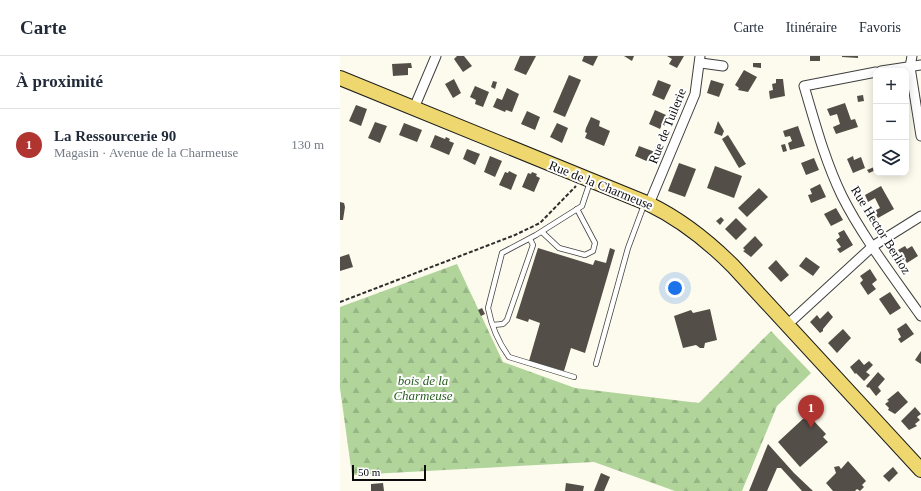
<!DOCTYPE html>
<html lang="fr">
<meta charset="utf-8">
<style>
:root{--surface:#fff;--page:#f6f6f7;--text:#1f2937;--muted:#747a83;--line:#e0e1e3;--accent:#b03430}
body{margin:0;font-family:Georgia,serif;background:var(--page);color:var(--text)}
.controls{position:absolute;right:12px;top:12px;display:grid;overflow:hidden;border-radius:8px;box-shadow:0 2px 10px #0003}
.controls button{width:36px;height:36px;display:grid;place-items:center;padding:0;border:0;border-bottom:1px solid var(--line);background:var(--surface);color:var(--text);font:20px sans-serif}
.scale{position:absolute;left:12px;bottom:10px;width:74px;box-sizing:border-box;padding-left:4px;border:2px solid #0c0c0c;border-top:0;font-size:11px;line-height:14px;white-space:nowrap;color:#0c0c0c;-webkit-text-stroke:3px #fff;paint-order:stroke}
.you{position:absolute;left:335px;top:232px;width:14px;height:14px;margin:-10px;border:3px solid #fff;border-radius:50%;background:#1a73e8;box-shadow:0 0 0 6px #1a73e833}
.badge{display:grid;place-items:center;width:26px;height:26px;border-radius:50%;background:var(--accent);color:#fff;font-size:13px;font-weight:700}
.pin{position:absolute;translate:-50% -33px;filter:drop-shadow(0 1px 2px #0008)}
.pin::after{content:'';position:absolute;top:21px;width:14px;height:12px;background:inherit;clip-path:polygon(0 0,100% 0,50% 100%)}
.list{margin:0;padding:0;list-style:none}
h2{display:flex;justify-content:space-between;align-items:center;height:52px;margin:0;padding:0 16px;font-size:17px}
h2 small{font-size:13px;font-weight:400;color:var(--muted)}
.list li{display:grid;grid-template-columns:26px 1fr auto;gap:12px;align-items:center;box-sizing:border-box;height:72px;padding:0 16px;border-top:1px solid var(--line)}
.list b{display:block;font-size:15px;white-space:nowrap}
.list p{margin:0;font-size:13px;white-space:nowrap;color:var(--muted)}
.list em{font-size:13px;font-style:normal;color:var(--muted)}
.icon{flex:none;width:22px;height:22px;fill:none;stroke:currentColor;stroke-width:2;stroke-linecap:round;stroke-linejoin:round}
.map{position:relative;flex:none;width:581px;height:435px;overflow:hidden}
header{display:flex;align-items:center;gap:24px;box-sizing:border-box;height:56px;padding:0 20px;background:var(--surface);border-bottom:1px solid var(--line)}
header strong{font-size:19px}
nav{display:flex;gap:22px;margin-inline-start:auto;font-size:14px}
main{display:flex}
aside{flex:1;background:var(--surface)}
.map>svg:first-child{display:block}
.forest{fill:url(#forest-firs)}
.building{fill:#544e49}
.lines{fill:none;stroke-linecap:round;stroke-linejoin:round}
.service-casing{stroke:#3f3f3f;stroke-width:6}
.minor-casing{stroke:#3f3f3f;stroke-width:11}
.primary-casing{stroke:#1d1d1d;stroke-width:16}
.path{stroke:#2e2e2e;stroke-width:2;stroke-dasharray:4 2;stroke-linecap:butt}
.service{stroke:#fff;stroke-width:4.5}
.minor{stroke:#fff;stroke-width:9}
.primary{stroke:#edd76e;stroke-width:14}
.labels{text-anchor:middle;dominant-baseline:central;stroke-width:4;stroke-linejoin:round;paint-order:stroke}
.street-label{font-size:13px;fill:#0c0c0c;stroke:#fff}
.park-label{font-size:13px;font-style:italic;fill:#2a5e22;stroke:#fff}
</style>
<header>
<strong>Carte</strong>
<nav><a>Carte</a><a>Itinéraire</a><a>Favoris</a></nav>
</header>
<main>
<aside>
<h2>À proximité<small></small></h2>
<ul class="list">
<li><span class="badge">1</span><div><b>La Ressourcerie 90</b><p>Magasin · Avenue de la Charmeuse</p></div><em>130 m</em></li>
</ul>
</aside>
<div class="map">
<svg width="581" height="435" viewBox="0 0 581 435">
<defs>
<pattern id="forest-firs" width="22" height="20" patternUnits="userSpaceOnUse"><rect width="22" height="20" fill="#b0d49a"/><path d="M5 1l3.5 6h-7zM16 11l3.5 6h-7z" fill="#96b584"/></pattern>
</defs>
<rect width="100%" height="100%" fill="#fdfbed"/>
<!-- forest -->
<polygon class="forest" points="117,208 163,306 235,332 359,347 431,275 471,317 437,350 402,435 335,435 254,406 12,419 0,332 0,251"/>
<!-- building -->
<g class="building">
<polygon points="117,0 124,0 132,10 123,16 114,3"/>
<polygon points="180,0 196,0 186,19 174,14"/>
<polygon points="244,0 258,0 253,10 242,5"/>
<polygon points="284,0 294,0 292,5"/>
<polygon points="327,0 344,0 337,12 329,8 332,3"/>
<rect x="470" y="0" width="10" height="5"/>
<polygon points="502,0 518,0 518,2 502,1"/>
<polygon points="71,7 72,12 68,12 68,19 53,20 52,8"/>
<polygon points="413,7 421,7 421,12 413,11"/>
<polygon points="404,14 417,21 408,36 398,34 399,32 395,29"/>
<polygon points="229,19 241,24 225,61 213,56"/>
<polygon points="114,23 121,37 113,42 105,28"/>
<polygon points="436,23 443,23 445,40 430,43 429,35 433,34 432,28 436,27"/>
<polygon points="318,24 331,29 324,44 312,39"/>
<polygon points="371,24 384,28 379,41 367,37"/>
<polygon points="153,25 157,26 155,33 151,31"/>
<polygon points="135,30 149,36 143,51 135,48 136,44 130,41"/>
<polygon points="167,32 179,38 172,56 166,54 165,56 153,51 157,42 162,44"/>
<polygon points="523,39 524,45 518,46 517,40"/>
<polygon points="505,47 511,64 515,63 518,71 496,78 493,71 500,68 497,58 490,60 487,53"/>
<polygon points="16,49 27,53 21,70 9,65"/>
<polygon points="315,54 326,59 320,73 309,68"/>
<polygon points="187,55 200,61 195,74 181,68"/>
<polygon points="251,61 260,65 259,70 270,75 264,90 245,82 247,77 245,76 246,72"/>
<polygon points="378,65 384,75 382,80 374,77"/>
<polygon points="35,66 47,70 40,87 28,82"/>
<polygon points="64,67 82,74 77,86 59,79"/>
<polygon points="217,67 228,72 222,87 210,81"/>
<polygon points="458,70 465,90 450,94 448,87 452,85 450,80 445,81 443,75"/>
<polygon points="95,79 105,83 106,81 110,83 109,85 114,87 109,99 90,91"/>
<polygon points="388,79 406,108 399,112 382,83"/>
<polygon points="445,88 447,95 443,96 441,89"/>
<polygon points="299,90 315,96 311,107 295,100"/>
<polygon points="127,93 140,98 135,109 123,103"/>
<polygon points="150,100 162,105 155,121 144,116"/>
<polygon points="513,100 514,104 521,101 525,112 513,117 507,103"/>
<polygon points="474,102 479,114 466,119 461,107"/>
<polygon points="339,107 356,113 345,141 328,135"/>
<polygon points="375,110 402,120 394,142 367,132"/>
<polygon points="534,111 536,114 529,117 527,114"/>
<polygon points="169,115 177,119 171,134 159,129 165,116 168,117"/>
<polygon points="192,116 197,118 196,120 200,122 194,136 182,131 188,117 191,118"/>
<polygon points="480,128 486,141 471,147 468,139 472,138 470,133"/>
<polygon points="541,130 554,153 538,162 534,155 540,152 535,142 528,146 525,139"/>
<polygon points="419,132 428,141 407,161 398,152"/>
<polygon points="0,146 4,147 5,151 3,164 0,164"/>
<polygon points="496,152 503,164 491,170 484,158"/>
<polygon points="381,161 384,164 380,169 376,165"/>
<polygon points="396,162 407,173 396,184 385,173"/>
<polygon points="504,174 513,189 500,197 497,193 501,191 496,184 500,181 498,177"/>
<polygon points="415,180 423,189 411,201 403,195 405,194 403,192"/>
<polygon points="565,190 567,193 572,190 578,200 567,207 558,194"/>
<polygon points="198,192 253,209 255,204 266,207 270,192 275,194 245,297 231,292 224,315 189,305 200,267 189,263 188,266 176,262"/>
<polygon points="9,198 13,211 0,215 0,201"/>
<polygon points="466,201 480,211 473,220 459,210"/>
<polygon points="436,204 449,219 441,226 428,212"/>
<polygon points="530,213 537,224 532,228 536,233 528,239 520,227 523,224 520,220"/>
<polygon points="550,236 561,252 550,259 539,243"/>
<polygon points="142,252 145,258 141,260 138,254"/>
<polygon points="370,253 377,284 365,287 364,292 360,292 356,289 343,292 334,260 351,254 353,257"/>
<polygon points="488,255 493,261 483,273 483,275 480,277 470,266 477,259 480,263"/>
<polygon points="566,267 574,278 561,287 558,283 561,281 557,273"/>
<polygon points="503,273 511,282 497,297 488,287"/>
<polygon points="581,295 581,308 575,304"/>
<polygon points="519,303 524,309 529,305 533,309 526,316 530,319 524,325 516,317 515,318 510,311"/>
<polygon points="538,316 545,323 538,331 541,335 536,340 529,331 528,332 526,330"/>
<polygon points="558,335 568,346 555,358 548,354 549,352 545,348 549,345 547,344"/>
<polygon points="575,351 581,358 577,361 580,364 575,368 577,370 569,374 561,365"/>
<polygon points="465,361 470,367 473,364 486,378 483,381 488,386 460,411 438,386"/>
<polygon points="428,388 454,417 473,435 462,435 441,412 437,412 427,435 409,435"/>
<polygon points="508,405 526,425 522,429 524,431 520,435 517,433 515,435 493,435 486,427 496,417 494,411 499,410 501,413"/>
<polygon points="553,411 558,417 549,426 543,420"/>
<polygon points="261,417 270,421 264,435 254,435"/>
<polygon points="43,427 44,435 31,435 31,428"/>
<polygon points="226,427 244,430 243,435 225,435"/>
</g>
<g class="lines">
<!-- service casing -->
<g class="service-casing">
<g id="service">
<polyline points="202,176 219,192 245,199 253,195 255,187 237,153"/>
<polyline points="153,269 163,268 167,264 193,189 190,183"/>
<polyline points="256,308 288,192 304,149"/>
<path d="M234,321L169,301C159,287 151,268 148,252L162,197L196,179L242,150L250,126"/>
</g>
</g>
<!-- minor casing -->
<g class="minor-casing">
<g id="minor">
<polyline points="572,0 570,11 581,80"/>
<polyline points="361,7 383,10"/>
<polyline points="541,15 581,9"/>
<path d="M536,16L464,30C475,67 485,105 502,140C522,180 555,223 581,260"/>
<polyline points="74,52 96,0"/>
<polyline points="309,148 355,38 360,0"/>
<polyline points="447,269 533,190 581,160"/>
</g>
</g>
<!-- primary casing -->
<g class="primary-casing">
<path id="primary" d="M0,22L309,148C342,164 368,185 393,210L581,414"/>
</g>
<!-- path -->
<polyline class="path" points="0,246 175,179 200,167 236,130"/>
<!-- service -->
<use href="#service" class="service"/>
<!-- minor -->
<use href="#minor" class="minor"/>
<!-- primary -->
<use href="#primary" class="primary"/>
</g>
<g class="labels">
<!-- street labels -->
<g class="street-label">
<text transform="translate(327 70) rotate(-68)">Rue de Tuilerie</text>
<text transform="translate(261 129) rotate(22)">Rue de la Charmeuse</text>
<text transform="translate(541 174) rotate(58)">Rue Hector Berlioz</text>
</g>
<!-- park labels -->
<g class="park-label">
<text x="83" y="324">bois de la<tspan x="83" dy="15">Charmeuse</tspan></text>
</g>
</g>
</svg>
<div class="controls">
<button>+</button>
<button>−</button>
<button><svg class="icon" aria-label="layers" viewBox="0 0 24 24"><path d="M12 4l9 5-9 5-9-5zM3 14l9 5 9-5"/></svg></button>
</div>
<div class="scale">50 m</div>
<div class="you"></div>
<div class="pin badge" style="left:471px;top:372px">1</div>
</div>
</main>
